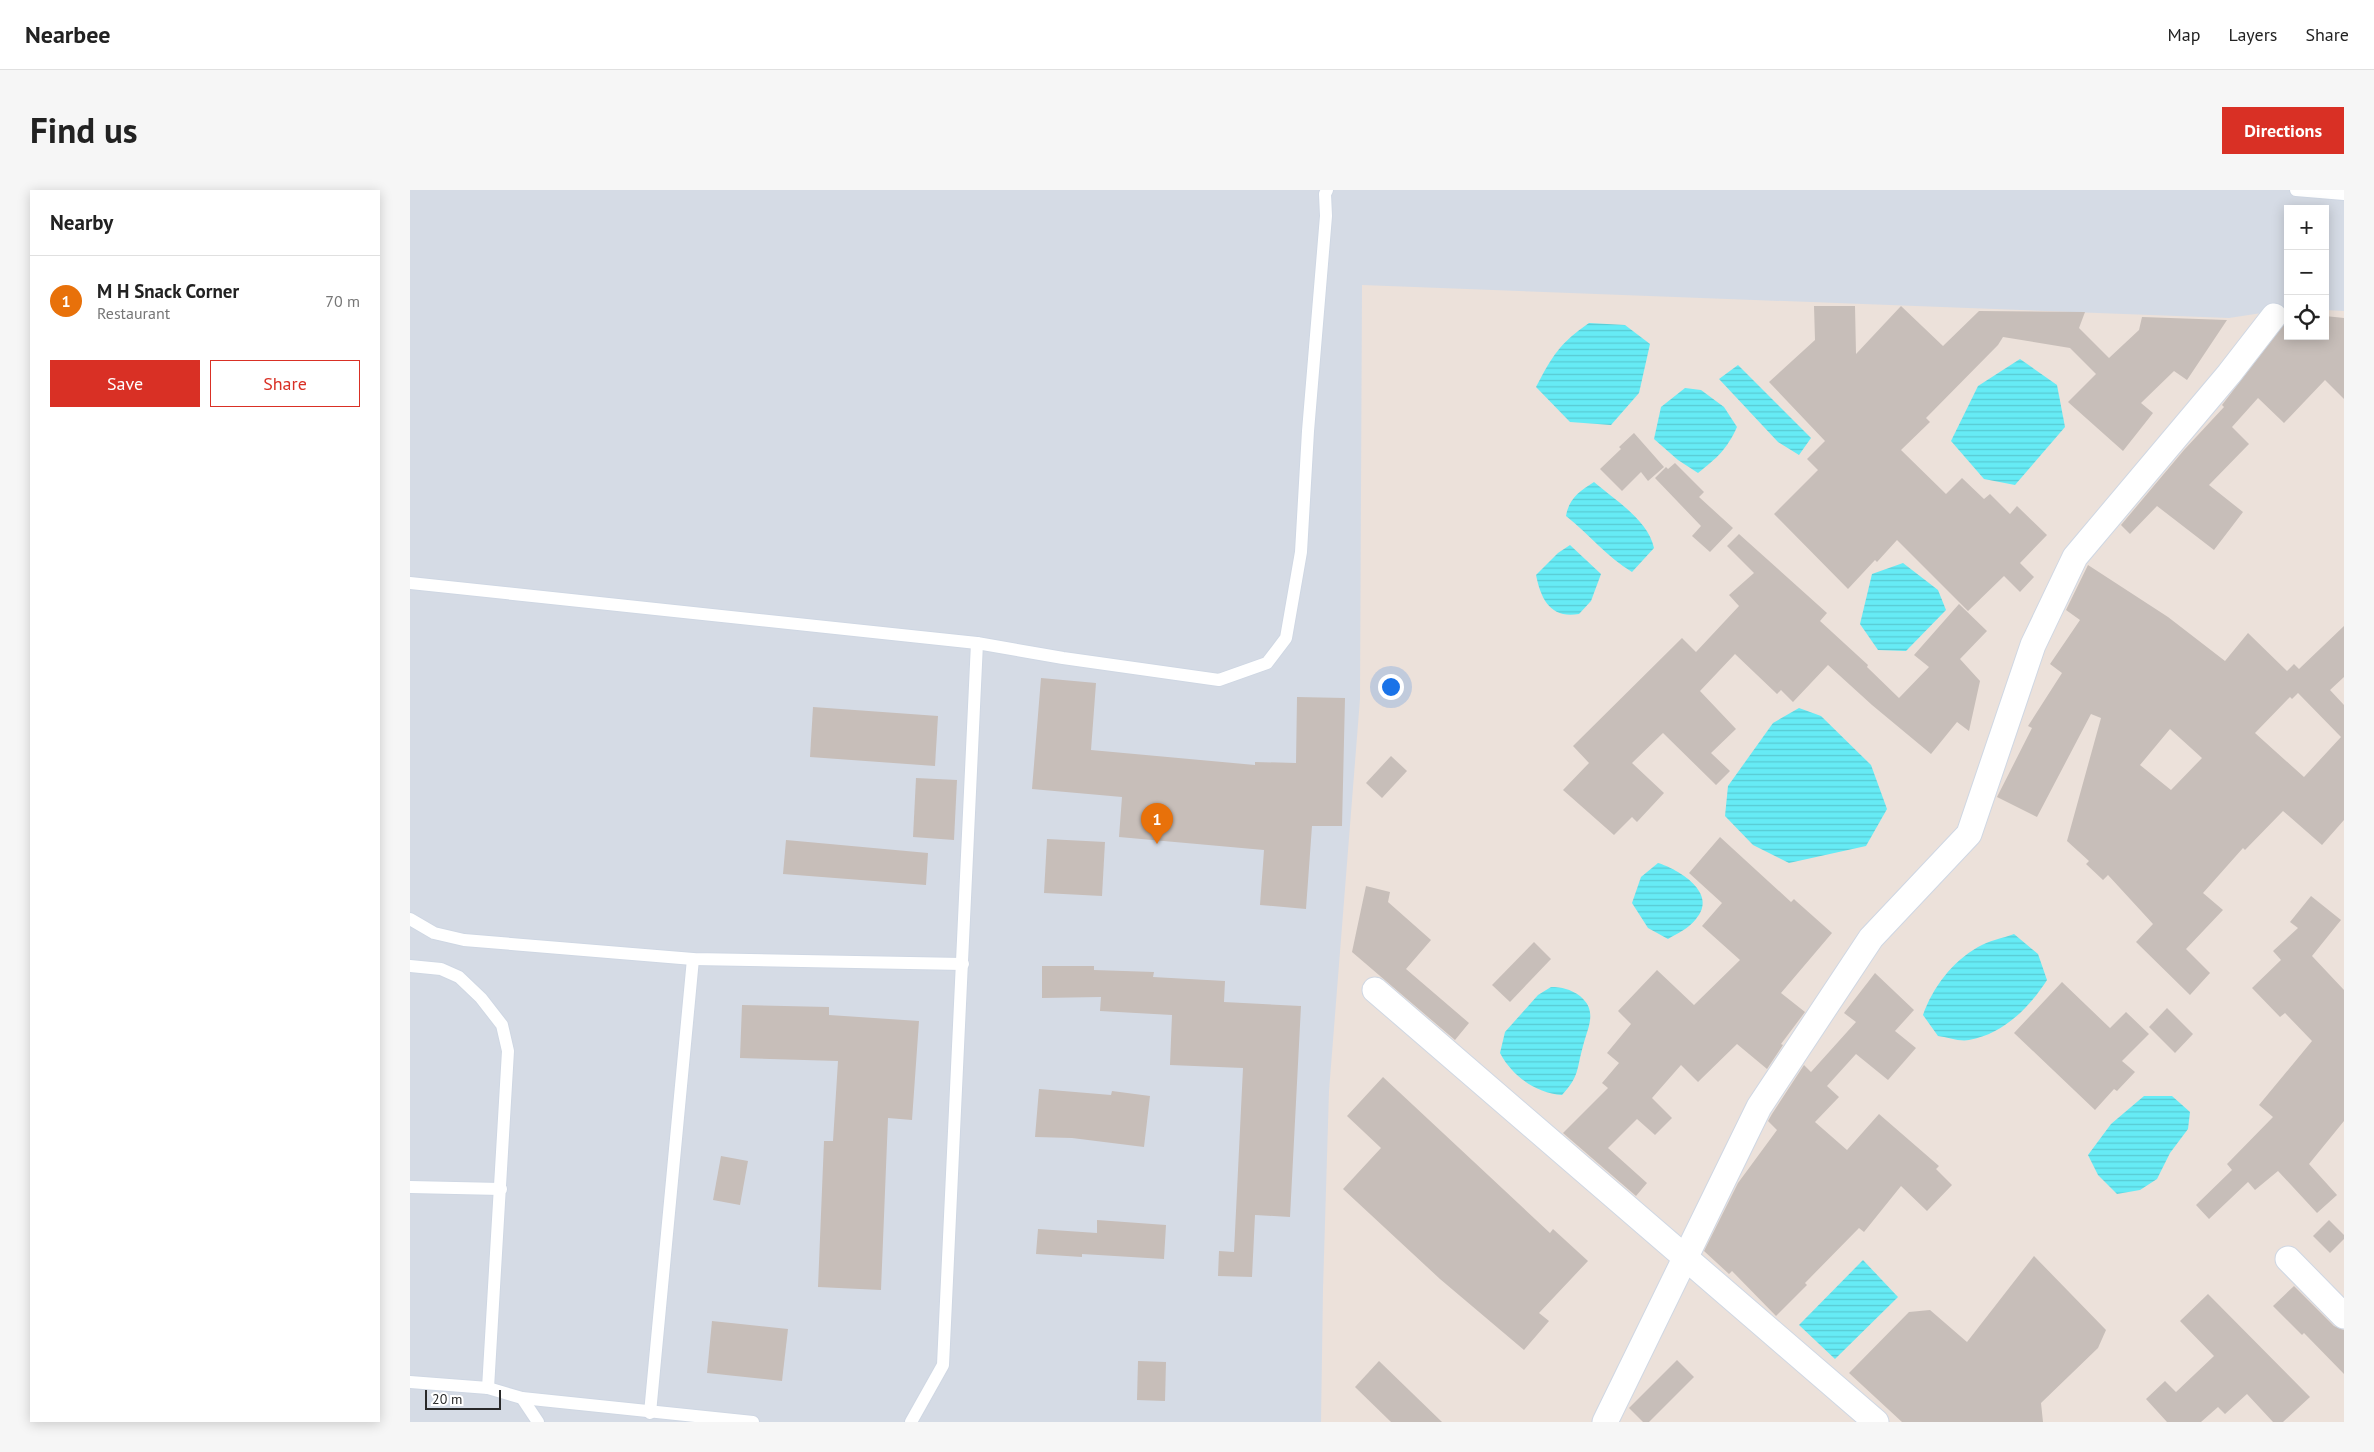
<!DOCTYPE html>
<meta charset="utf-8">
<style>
:root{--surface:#fff;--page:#f6f6f6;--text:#222;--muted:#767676;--line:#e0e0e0;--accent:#d93025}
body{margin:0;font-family:"PT Sans",sans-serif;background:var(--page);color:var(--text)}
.controls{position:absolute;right:15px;top:15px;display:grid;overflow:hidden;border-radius:0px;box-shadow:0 2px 12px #0003}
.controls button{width:45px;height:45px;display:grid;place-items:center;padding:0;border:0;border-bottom:1px solid var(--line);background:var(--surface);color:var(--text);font:25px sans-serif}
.scale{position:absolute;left:15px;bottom:12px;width:76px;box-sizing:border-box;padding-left:5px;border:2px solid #292929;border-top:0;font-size:14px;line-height:18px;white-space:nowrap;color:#292929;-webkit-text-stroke:4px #fff;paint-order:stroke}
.you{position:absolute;left:980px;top:496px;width:18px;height:18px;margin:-12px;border:4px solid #fff;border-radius:50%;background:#1a73e8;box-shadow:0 0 0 8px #1a73e833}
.badge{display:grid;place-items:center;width:32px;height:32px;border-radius:50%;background:var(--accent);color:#fff;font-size:16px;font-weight:700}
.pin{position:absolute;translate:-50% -41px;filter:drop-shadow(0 1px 2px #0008)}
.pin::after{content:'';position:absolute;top:26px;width:18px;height:15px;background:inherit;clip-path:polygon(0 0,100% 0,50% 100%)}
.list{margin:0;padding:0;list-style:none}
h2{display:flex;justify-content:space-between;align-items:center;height:65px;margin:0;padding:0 20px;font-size:21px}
h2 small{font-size:16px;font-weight:400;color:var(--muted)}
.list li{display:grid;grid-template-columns:32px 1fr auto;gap:15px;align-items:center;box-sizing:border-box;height:90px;padding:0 20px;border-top:1px solid var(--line)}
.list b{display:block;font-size:19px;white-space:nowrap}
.list p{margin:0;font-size:16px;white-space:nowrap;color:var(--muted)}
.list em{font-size:16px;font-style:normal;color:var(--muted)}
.actions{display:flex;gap:10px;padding:15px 20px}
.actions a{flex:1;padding:11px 0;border:1px solid var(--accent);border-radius:0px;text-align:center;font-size:18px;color:var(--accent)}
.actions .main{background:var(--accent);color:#fff}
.icon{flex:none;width:28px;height:28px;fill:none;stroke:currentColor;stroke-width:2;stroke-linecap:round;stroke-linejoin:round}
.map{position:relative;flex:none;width:1934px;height:1232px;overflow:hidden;border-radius:0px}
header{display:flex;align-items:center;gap:30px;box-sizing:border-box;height:70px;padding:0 25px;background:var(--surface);border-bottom:1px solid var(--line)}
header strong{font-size:24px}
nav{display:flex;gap:28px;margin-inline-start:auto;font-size:18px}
.intro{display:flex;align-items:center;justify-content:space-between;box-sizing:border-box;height:120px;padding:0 30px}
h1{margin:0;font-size:35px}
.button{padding:12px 22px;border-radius:0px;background:var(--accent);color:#fff;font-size:18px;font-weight:700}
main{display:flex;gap:30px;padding:0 30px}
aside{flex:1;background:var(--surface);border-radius:0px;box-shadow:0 2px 12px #0003}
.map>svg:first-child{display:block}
.airport{fill:#d5dbe5}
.water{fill:url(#water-rules)}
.building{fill:#c7beb9;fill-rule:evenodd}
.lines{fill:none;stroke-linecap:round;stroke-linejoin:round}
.lane-casing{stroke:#cfd7e3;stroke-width:14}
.street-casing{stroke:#cfd7e3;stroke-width:27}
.lane{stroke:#fff;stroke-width:12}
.street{stroke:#fff;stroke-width:25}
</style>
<header>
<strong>Nearbee</strong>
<nav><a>Map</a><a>Layers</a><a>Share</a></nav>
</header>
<div class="intro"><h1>Find us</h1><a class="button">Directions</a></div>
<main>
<aside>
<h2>Nearby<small></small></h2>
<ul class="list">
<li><span class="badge" style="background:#e8710a">1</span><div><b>M H Snack Corner</b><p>Restaurant</p></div><em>70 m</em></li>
</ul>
<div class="actions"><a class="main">Save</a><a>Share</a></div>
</aside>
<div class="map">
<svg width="1934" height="1232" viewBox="0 0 1934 1232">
<defs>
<pattern id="water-rules" width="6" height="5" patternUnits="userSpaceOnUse" patternTransform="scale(1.25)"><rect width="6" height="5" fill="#66ebf5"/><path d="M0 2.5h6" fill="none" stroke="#58cad2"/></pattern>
</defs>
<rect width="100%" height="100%" fill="#ece1da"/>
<!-- airport -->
<polygon class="airport" points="0,0 1934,0 1934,121 1915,120 1915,19 1878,19 1878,119 1819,128 952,95 950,509 919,901 913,1099 911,1232 0,1232"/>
<!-- water -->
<g class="water">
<path d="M1179,133L1215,135L1240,154L1229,203L1201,235L1160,232L1126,197C1142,166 1150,153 1179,133Z"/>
<polygon points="1610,169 1647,195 1655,237 1605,295 1574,289 1541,251 1568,196"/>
<polygon points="1328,175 1401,248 1389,265 1368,252 1309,189"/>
<path d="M1275,198L1291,200L1314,217L1327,237C1317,259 1307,268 1288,283L1268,270L1244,249L1251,217Z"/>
<path d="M1184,292C1205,310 1238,330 1244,358L1222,382C1197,367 1179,344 1156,326C1159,308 1170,301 1184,292Z"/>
<path d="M1160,355L1191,384L1181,411L1169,424C1141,429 1131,410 1126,385L1148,363Z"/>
<polygon points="1493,373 1528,400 1536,420 1496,461 1468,460 1450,434 1462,384"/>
<polygon points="1389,518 1411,526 1461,575 1477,619 1456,656 1379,673 1343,655 1315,626 1318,596 1363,533"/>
<path d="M1248,673C1268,679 1309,703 1286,729C1278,739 1268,743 1258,749L1238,738L1222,713L1231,687Z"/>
<path d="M1604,744L1628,764L1637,790C1619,818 1593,844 1559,850C1550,852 1537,847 1528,846L1513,825C1523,797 1542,772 1568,757C1578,751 1593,748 1604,744Z"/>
<path d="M1141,797C1152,797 1160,799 1170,806C1188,821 1178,837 1173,856C1166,881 1170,885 1152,905C1126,903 1102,886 1090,863L1095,842L1128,805Z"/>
<polygon points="1734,906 1762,906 1780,922 1778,939 1760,963 1747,989 1730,1000 1707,1004 1688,985 1678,965 1701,934"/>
<polygon points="1453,1070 1488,1107 1425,1169 1389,1135"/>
</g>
<!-- building -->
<g class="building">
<polygon points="1404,116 1445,116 1446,164 1491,116 1533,156 1569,121 1675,122 1669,138 1699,168 1729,140 1732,127 1817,130 1777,190 1764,181 1731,213 1743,223 1713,261 1658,212 1686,184 1660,158 1593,147 1588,155 1516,228 1520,232 1491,260 1536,304 1552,288 1574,309 1580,304 1600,324 1607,316 1637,345 1610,373 1624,387 1610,402 1594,386 1558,421 1487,350 1467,372 1465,370 1438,399 1364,324 1408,280 1397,269 1415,251 1359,192 1405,150"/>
<polygon points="1915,126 1934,128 1934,209 1915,190 1874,233 1848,208 1822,237 1839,254 1799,295 1833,322 1804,360 1747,316 1720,344 1711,335 1774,260 1814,217 1812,215 1878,129 1878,146 1915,146"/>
<polygon points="1224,243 1254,277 1238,291 1231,282 1212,301 1190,279 1211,259 1209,257"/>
<polygon points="1265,273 1294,302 1289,307 1323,338 1300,362 1282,346 1291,336 1245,288 1256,277 1258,279"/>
<polygon points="1329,344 1417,423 1410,431 1458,475 1457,477 1489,508 1519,477 1504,465 1549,414 1577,441 1550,469 1570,491 1559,541 1547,532 1521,564 1462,515 1418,475 1383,512 1371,500 1367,504 1325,464 1290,501 1326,539 1301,563 1320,581 1306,595 1253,543 1222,573 1254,603 1227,632 1222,627 1204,645 1153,600 1179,573 1163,556 1272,448 1286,462 1329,416 1319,405 1344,383 1317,356"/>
<path d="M1678,375L1758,427L1815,471L1838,443L1877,481L1884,474L1889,479L1934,436V487L1920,500L1934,515V630L1912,655L1873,621L1835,660L1833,658L1793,703L1813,720L1776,759L1800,783L1780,805L1726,752L1743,734L1698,685L1693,690L1676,674L1679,671L1657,651L1691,528L1681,524L1627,627L1587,607L1622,538L1618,536L1652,483L1640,474L1670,430L1656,420ZM1888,503L1931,547L1894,587L1845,543L1880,507L1882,509ZM1760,539L1792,568L1761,600L1730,575Z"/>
<polygon points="631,488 686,493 681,560 845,575 845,572 886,573 887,507 935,508 932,636 902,636 896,719 850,715 854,660 709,647 712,607 622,599"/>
<polygon points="403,517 528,526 525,576 400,567"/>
<polygon points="981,566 997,581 972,608 956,593"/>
<polygon points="506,588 547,590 544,650 503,647"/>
<polygon points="1310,647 1381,712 1384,709 1386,711 1422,743 1371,803 1395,822 1371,854 1373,855 1357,879 1327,854 1288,892 1271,875 1242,908 1262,928 1245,945 1227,929 1198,958 1237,993 1226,1006 1153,943 1198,898 1192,893 1209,873 1197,863 1221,834 1208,821 1247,780 1284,815 1330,770 1292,736 1312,713 1279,683"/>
<polygon points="637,649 695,652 692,706 634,703"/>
<polygon points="376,650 518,663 516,695 373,684"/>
<polygon points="956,696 980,702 978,712 1021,750 996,779 1059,833 1045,850 942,762"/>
<polygon points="1901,706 1931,730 1902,766 1934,800 1934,931 1899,974 1927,1005 1907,1023 1868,981 1845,1000 1838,992 1799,1029 1786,1015 1822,980 1817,974 1863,927 1849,915 1902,851 1875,823 1870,827 1842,798 1871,770 1863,761 1888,738 1880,732"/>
<polygon points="1124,752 1141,769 1100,812 1082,795"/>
<polygon points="632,776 684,776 684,780 744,782 743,787 815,791 814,812 891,816 880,1027 845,1025 842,1087 808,1086 809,1061 824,1062 833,878 760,875 762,825 690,821 691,807 632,808"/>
<polygon points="1465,783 1504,820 1485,841 1506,858 1478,890 1446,864 1417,896 1429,907 1405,932 1437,960 1469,924 1529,976 1526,979 1542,995 1517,1021 1491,996 1454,1042 1449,1038 1395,1093 1397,1095 1366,1126 1322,1081 1319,1084 1294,1061 1328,993 1367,940 1358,931 1362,924 1394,875 1401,882 1446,832 1434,823"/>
<polygon points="1652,792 1700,838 1716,822 1739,844 1712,871 1725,882 1707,901 1704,899 1685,920 1604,843"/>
<polygon points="332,815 419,817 419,825 509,831 502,930 478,928 471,1100 408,1097 414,951 423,951 428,871 330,868"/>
<polygon points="1757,818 1783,844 1765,863 1739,837"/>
<polygon points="973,887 1140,1043 1143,1039 1178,1071 1129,1123 1139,1131 1114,1160 1030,1089 933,999 971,958 937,926"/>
<polygon points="629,899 701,905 702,901 740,906 734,957 662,948 625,947"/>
<polygon points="311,966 338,971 330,1015 303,1010"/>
<polygon points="687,1030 756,1035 754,1069 672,1064 672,1067 626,1064 628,1039 687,1043"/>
<polygon points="1919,1030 1934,1045 1934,1049 1920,1063 1903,1046"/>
<polygon points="1624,1066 1696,1140 1688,1158 1631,1213 1633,1232 1492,1232 1439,1183 1499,1122 1520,1120 1557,1152"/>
<polygon points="1884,1096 1924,1136 1934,1140 1934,1184 1894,1143 1892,1145 1863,1116"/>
<polygon points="1798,1104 1900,1207 1873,1232 1863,1232 1837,1204 1815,1224 1808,1217 1791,1232 1757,1232 1736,1209 1755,1191 1766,1202 1804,1166 1770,1131"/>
<polygon points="302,1131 378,1139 372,1191 297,1183"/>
<polygon points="1267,1170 1284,1187 1239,1232 1233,1232 1219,1218"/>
<polygon points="728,1171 756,1172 755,1211 727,1210"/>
<polygon points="969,1171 1032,1232 981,1232 945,1197"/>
</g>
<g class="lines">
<!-- lane casing -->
<g class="lane-casing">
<g id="lane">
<polyline points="1886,0 1934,4"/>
<polyline points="0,393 567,453 653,468 809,490 857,473 876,448 891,362 898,241 916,26 915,4 917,0"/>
<polyline points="0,729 24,743 54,750 283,769 553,774"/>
<polyline points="0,776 31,779 49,787 71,808 92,835 98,861 78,1198"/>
<polyline points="0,997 91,999"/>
<polyline points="0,1192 78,1198 112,1208 343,1232"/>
<polyline points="112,1208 128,1232"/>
<polyline points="240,1223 283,769"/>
<polyline points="501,1232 533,1175 567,453"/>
</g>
</g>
<!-- street casing -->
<g class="street-casing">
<g id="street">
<polyline points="965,800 1466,1232"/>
<polyline points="1878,1069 1934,1126"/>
<polyline points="1195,1232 1349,917 1461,748 1559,644 1623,455 1665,367 1819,184 1864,126"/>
</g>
</g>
<!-- lane -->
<use href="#lane" class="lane"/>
<!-- street -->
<use href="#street" class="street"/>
</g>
</svg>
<div class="controls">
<button>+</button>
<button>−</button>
<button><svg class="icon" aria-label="locate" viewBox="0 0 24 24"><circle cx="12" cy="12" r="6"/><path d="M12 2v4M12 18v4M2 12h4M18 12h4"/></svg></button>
</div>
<div class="scale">20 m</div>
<div class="you"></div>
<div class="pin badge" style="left:747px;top:654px;background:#e8710a">1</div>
</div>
</main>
